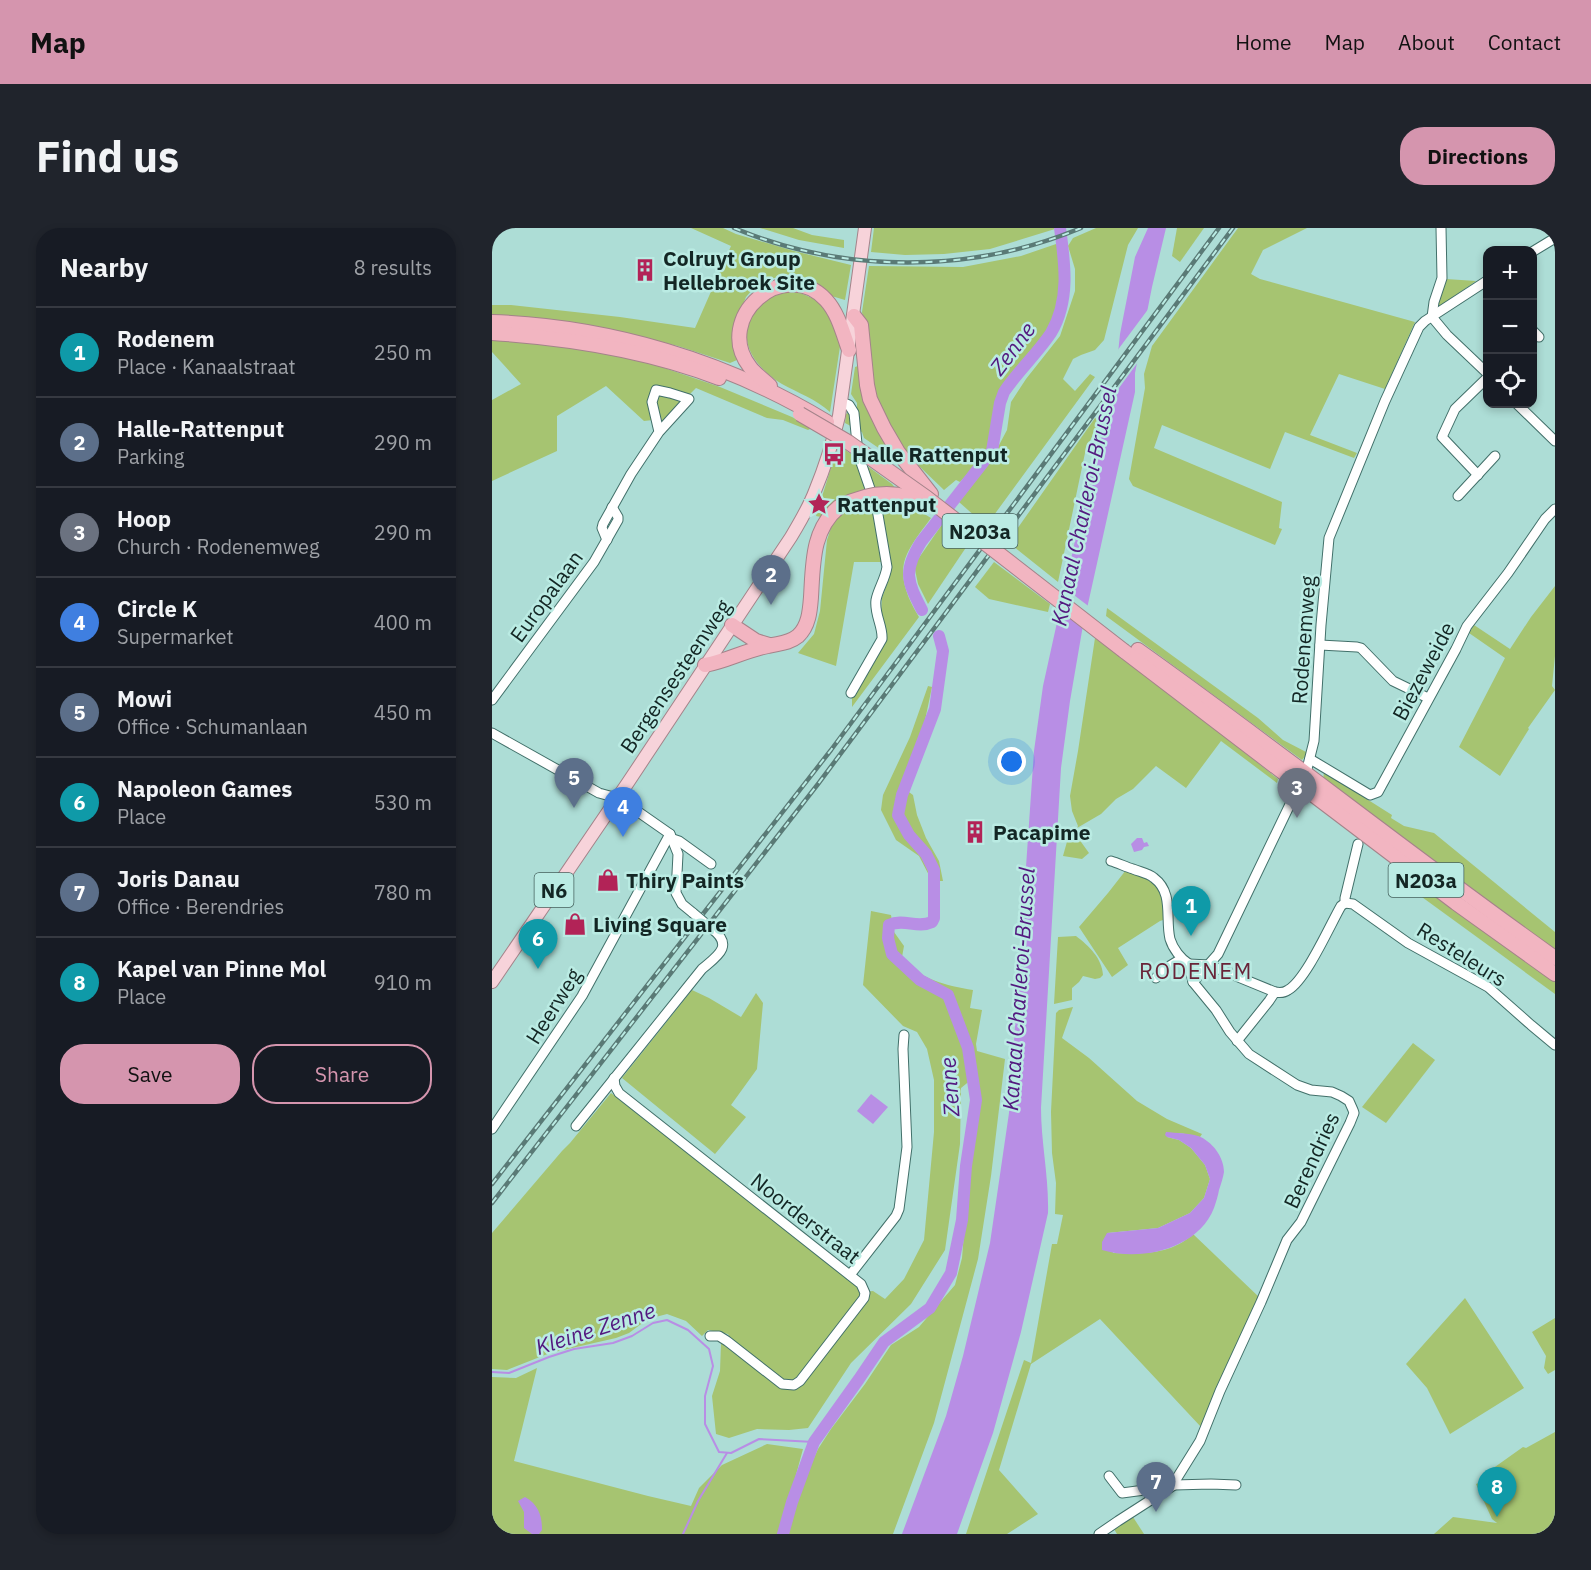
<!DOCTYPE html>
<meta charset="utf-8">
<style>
:root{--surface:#171b24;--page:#20242c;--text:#f1f3f6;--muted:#9ea1a6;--line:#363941;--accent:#d595ae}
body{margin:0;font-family:"IBM Plex Sans",sans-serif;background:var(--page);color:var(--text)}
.controls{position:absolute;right:18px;top:18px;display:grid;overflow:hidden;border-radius:12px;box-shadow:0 3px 9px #0003}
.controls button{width:54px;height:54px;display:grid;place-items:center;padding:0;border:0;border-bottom:2px solid var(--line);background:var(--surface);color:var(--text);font:30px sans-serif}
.you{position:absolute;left:520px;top:534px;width:21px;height:21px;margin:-15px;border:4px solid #fff;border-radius:50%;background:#1a73e8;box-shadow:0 0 0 9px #1a73e833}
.badge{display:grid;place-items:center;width:39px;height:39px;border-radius:50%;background:var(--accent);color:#fff;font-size:20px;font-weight:700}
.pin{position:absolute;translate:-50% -50px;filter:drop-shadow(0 2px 3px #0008)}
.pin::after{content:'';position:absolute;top:32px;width:21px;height:18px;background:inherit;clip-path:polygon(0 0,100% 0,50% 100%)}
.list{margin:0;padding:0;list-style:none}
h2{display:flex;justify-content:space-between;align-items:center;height:78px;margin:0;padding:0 24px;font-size:26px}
h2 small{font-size:20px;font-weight:400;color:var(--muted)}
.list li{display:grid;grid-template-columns:39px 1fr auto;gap:18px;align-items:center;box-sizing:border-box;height:90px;padding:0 24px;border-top:2px solid var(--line)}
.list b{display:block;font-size:22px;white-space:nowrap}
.list p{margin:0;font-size:20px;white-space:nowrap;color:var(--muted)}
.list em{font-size:20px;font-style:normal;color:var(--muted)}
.actions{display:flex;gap:12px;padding:18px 24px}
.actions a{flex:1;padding:14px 0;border:2px solid var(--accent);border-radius:24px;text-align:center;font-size:21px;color:var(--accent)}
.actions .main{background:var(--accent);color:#111}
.icon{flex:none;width:33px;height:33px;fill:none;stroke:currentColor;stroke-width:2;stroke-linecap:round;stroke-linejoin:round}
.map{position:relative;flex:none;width:1063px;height:1306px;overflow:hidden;border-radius:24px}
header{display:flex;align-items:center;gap:36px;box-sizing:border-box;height:84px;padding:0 30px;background:var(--accent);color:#111}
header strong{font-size:28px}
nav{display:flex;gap:33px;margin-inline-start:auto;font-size:21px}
.intro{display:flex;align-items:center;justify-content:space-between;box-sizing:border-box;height:144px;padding:0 36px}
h1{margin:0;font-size:42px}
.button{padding:15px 27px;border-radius:24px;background:var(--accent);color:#111;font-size:21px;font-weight:700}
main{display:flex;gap:36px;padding:0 36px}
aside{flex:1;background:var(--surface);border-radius:24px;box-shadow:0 3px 9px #0003}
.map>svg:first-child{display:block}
.green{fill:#a6c471}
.water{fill:#b88ee5}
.pier{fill:#adddd6}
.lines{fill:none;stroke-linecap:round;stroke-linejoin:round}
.stream{stroke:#b88ee5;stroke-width:2}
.river{stroke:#b88ee5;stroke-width:12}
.minor-casing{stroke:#42706a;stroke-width:11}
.major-casing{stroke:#a4838a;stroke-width:14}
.highway-casing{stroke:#a4838a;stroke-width:16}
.minor{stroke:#fff;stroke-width:9}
.major{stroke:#f7d3da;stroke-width:12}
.highway{stroke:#f2b5c1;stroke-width:14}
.rail-casing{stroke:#5a7a76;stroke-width:4.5}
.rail{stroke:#baebe3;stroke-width:2;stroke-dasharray:7;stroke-linecap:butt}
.minor-bridge-casing{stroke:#42706a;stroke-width:11;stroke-linecap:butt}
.highway-bridge-casing{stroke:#a4838a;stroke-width:16;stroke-linecap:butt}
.minor-bridge{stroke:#fff;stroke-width:9}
.highway-bridge{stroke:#f2b5c1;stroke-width:14}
.labels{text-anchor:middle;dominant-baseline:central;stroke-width:5;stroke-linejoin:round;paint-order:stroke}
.shield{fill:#baebe3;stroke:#45615d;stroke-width:1.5}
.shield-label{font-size:20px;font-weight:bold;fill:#132624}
.poi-label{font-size:21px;font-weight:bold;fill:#132624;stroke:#baebe3;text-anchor:start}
.street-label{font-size:21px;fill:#132624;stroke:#baebe3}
.water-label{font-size:22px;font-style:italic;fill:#53197f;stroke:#baebe3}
.neighbourhood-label{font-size:22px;letter-spacing:1.5px;fill:#692438;stroke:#baebe3}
</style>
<header>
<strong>Map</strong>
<nav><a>Home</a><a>Map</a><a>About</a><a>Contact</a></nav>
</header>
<div class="intro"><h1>Find us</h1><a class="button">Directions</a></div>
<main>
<aside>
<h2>Nearby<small>8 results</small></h2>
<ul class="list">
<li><span class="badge" style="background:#0f9aa8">1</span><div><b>Rodenem</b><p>Place · Kanaalstraat</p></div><em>250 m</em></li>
<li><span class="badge" style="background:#5c6f8a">2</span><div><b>Halle-Rattenput</b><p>Parking</p></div><em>290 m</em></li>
<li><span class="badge" style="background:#6b7280">3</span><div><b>Hoop</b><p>Church · Rodenemweg</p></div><em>290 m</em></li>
<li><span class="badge" style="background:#3f7fe0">4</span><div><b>Circle K</b><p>Supermarket</p></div><em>400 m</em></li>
<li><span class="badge" style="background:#5c6f8a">5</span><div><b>Mowi</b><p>Office · Schumanlaan</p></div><em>450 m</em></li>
<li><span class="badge" style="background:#0f9aa8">6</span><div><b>Napoleon Games</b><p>Place</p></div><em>530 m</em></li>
<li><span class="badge" style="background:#5c6f8a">7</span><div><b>Joris Danau</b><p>Office · Berendries</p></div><em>780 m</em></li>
<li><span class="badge" style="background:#0f9aa8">8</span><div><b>Kapel van Pinne Mol</b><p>Place</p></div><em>910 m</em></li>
</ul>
<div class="actions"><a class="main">Save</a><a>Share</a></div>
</aside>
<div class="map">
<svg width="1063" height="1306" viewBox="0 0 1063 1306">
<rect width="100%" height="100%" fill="#adddd6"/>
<!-- green -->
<g class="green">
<polygon points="199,0 231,0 244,6 302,23 359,37 353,72 336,67 319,55 306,50 282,50 266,55 254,69 245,91 245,132 238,135 186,118 104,98 25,89 0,88 0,77 19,77 128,89 203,100 239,18"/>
<polygon points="268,0 301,0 320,7 352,12 352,20 307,12"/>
<polygon points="382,0 562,0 563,1 498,21 452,26 413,27 379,24"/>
<polygon points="604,0 646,0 636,17 612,112 603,122 589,127 581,131 571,151 583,163 598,146 603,149 494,298 467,274 506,219 515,202 519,174 534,151 568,108 583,63 583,41 576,18 581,10"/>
<polygon points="685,0 712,0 688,34 680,28"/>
<polygon points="746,0 815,0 771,22 759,46 768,51 923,94 893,161 847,146 818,207 865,225 862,230 793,204 778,241 670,197 662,220 790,274 787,300 790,301 783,317 641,258 637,251 653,160 652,146 660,118"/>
<polygon points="567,15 569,54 568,77 558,99 515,158 506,175 498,221 468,254 464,252 452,262 428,239 405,213 388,180 378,143 375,109 370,84 377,38 471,39 529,28"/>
<polygon points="954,51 984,53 947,79 946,76"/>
<path d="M287,64H306L320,70L332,78L341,89L349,112L338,184C324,171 306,165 290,156C269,143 249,122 256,96C258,90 262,81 268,77C273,72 281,68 287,64Z"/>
<polygon points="0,110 51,113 149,132 228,159 300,189 320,200 316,202 291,192 275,190 204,160 163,201 161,192 152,193 114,158 65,188 65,223 0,253 0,172 29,156 0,124"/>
<polygon points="366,138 368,143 379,186 395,219 391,223 372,210 370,204 353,195 354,186 365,180 365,175 359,166 363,139"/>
<polygon points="603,190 607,192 593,225 566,354 516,314"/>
<polygon points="352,221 400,256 405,262 329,289 324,288 342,230"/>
<polygon points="380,273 393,334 362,334 344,438 306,425 322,406 328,383 335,312 342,291 351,284 367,276"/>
<path d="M388,273C409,274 421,279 439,290C431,301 421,313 415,326C405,347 416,371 427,389L360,479V469L365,458L393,413L394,402L389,386L390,370L398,348L399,333Z"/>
<polygon points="451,295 477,315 436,376 426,356 422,337"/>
<polygon points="502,334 558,376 556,384 497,371 483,359"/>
<polygon points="1063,358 1063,428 1060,458 1063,462 1036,500 1037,501 1008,548 967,519 1013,430 977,405 982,397 1018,421 1039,389"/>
<polygon points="615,380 766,490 791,512 816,525 810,532 614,388"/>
<polygon points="603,410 722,500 786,551 785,555 729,513 694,560 664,538 641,561 624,571 609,586 585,600 586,598 580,583 578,568 586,523"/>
<polygon points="436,458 440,459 428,516 414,562 421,567 425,587 434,610 447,633 451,653 440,653 427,628 404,612 389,582 391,567 418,509"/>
<polygon points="832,544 900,587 899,590 912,598 942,605 1063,704 1063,723 831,552"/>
<polygon points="578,603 584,607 597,625 590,631 571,628"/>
<polygon points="634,642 655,649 670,662 674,691 668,693 626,720 636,737 620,749 587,699 616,665"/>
<polygon points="919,649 1063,754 1063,766 912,656"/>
<path d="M379,683L399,687L402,704L412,718L410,729C426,751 455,758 481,762L478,780L490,782L484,816L485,823L513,831L499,948L486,1031L442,1195L401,1306H294L310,1257L326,1221L339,1201L373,1156L399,1117L427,1099L463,1057L470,1030L478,933L487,884V861L485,847L469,860L468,916L453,1022L419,1076L359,1135L316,1200L297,1202L265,1201L237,1210L224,1206L220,1168L228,1143L229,1115L248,1129L236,1106L216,1102L210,1108L194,1093L175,1086L156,1091L137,1105L124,1110L58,1125L15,1142L0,1141V1005L70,923L78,915L119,865L366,1058L368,1064L381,1063L393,1071L412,1051L432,1012L442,904V852L435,821L425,804L411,798L371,757Z"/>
<path d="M584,708C597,718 610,730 611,747L608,750L603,751L591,748L587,754L580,760V772L562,776L566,709Z"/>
<polygon points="200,762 217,770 249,789 264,765 271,775 265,841 239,877 254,889 223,926 130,850"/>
<path d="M581,779L570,810L597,830L645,873L675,891L710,906L708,909L688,905L675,909L687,912L699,920L713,937L718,951L712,970L698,985L666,1000L615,1005L621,1025C649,1026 679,1027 701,1006L768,1070L709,1199L608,1091L539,1136L507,1242L546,1286L515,1306H474L532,1132L539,1135L560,1016H565L571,987L563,986L564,955L560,925L559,884L564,785L567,782Z"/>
<polygon points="921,815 943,832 894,895 870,879"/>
<polygon points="973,1070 1032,1160 958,1206 935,1160 914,1136"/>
<polygon points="1063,1090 1063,1142 1056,1146 1052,1140 1054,1128 1040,1104"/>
<polygon points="45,1140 22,1233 156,1268 199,1278 207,1260 230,1237 275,1216 311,1221 288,1306 0,1306 0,1149 24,1150"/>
<polygon points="1063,1204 1063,1306 942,1306 961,1289 1005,1295 1000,1291 984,1256 996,1252 993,1246 1031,1219 1034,1220"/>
<polygon points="641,1289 652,1306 625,1306 622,1301"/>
</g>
<!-- water -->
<g class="water">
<path d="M656,0H674L660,59L643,145V164L590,403L578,473L569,540L549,880C549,915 557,949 556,985L529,1104L501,1205L465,1306H410L454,1188L471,1128L498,1015L517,885L542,523L551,458L603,222L614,201L623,155L628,106L643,29Z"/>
<polygon points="645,610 650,610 652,615 655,614 657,618 652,619 650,622 642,624 639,616"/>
<polygon points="379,866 396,879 381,896 365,883"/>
<path d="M674,904C685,905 696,905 706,908C720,913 732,929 732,944C731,950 729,956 727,962C726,968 724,974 722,980C706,1021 649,1034 610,1022V1014L615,1005L666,1000L698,985L712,970L718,951L713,937L699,920L687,912L675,909L673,907Z"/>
<path d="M33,1269C47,1277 50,1288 50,1302L47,1306H40L32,1300V1284L26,1273Z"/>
</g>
<!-- pier -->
<g class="pier">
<polygon points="660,76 649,130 616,175 620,155 622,127"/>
<polygon points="570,358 599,380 594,400 566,379"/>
</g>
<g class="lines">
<!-- stream -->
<g class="stream">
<polyline points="0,1144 17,1145 57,1129 82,1121 121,1115 140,1108 161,1095 175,1092 196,1102 217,1121 221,1138 213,1168 213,1196 227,1224 239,1225 267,1211 322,1214"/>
<polyline points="191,1306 206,1273 235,1225"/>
</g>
<!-- river -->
<g class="river">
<path d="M430,382C415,353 411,343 429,314L500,223L508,175L512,164C526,143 545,126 559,105C578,73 573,36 568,0"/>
<path d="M291,1306L300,1274L322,1214L367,1151L392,1114L438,1080L459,1045L470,992L474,938L484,872L476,820L456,767L428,752L400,726L396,710L397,697C412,690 425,701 440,694L442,690V642L434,626L417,607L406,587L410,567L443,481L451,423L447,408"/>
</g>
<!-- minor casing -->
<g class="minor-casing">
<g id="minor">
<polyline points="1040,24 1063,10"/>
<polyline points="940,89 942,74 950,50 949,0"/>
<polyline points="940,89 955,107 996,146"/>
<polyline points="1040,102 1047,109"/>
<path d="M349,174L357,177L362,185L366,226L385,281L395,339C393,352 386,361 384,372C382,386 391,398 390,411L359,465"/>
<polyline points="1025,176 1063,213"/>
<polyline points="986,247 950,209 963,181 996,149"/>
<polyline points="966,268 1003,228"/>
<polyline points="115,312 110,300 111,296 139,246 167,204 197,171 178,165 164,162 160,174 167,204"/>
<polyline points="828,417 865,419 869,420 901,453 936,470"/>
<polyline points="0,472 102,334 126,292 126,289 120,279"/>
<polyline points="0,505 107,565 125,570 135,576 178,606 186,626 184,665 190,676 201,685"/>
<polyline points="818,531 878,567 886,564 964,421 975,398 1016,345 1053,291 1063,281"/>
<polyline points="181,611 187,613 219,636"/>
<path d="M619,633C626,635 634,639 641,641C648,644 656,645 662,650C682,665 673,690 678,711C681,721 689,731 697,736"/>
<polyline points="853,675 861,676 916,715 996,759 1039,797 1063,817"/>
<path d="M697,736L717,737L783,764C788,765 792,765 796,762C814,752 838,697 849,678L853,675V670L866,616"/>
<polyline points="664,750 671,742 689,731"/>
<polyline points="701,754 726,726 815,541 822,513 829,397 837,310 893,173 927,99 933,93 996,52"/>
<polyline points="745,813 777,773 783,764"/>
<polyline points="122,850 123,858 127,865 369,1056 373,1065 372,1070 308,1153 302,1157 290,1156 235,1113 227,1108 218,1108"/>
<path d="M84,898L210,741C224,729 243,718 220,701"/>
<polyline points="0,901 90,768 178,606"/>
<polyline points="358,1047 404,988 407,981 415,919 411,821 412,807"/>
<polyline points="617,1248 630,1265 660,1261 665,1268"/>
<polyline points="682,1257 719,1256 744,1257"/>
<polyline points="607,1306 626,1293 682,1257 685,1250 708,1213 728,1163 769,1074 795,1012 809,994 858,895 862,885 861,882 857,873 849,868 840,864 819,862 805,857 757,826 738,804 724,782 701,754 697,736"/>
</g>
</g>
<!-- major casing -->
<g class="major-casing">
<path id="major" d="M0,754L135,556L299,309C308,294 317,279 323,263C333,239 341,213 347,188L373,0"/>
</g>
<!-- highway casing -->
<g class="highway-casing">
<g id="highway">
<polyline points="362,88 369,97 375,157 378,171 392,200 406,224 439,266"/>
<path d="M0,94C118,98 234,133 335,194"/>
<path d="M0,105C76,110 155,122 227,150"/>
<path d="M278,158C272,152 263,146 258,139C220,90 292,27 334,72C346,85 351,105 357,122"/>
<polyline points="240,397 264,413 277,417"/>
<path d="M646,422C787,522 922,630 1063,730"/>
<polyline points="632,423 793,546 807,556 964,675 1063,746"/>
<path d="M213,437C235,433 254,422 276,418C287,415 296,416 306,408C317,398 318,382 319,369C321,336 320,301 347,279"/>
</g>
</g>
<!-- minor -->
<use href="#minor" class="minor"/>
<!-- major -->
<use href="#major" class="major"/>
<!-- highway -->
<use href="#highway" class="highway"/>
<!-- rail casing -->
<g class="rail-casing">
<g id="rail">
<path d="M242,0C352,46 479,46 589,0"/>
<polyline points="0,956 339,522 727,0"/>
<polyline points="0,975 326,556 741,0"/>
</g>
</g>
<!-- rail -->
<use href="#rail" class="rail"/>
<!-- minor-bridge casing -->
<g class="minor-bridge-casing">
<polyline id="minor-bridge" points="201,685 220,701"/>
</g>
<!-- highway-bridge casing -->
<g class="highway-bridge-casing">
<g id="highway-bridge">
<polyline points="308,186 356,214 435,270 632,423"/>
<path d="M347,279C376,264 405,260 435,277"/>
</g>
</g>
<!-- minor-bridge -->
<use href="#minor-bridge" class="minor-bridge"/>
<!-- highway-bridge -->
<use href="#highway-bridge" class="highway-bridge"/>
</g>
<!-- icons -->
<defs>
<g id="building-bare" transform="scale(1.8)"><path d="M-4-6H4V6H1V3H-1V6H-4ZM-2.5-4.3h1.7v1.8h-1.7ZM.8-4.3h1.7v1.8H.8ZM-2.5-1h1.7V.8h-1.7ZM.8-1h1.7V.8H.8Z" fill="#b22357" stroke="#baebe3" stroke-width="2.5" paint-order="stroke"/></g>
<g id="bus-bare" transform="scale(1.8)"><path d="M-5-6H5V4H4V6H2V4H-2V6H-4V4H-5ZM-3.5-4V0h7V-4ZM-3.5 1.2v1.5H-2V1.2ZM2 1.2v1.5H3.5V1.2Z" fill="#b22357" stroke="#baebe3" stroke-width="2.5" paint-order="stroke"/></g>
<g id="sight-bare" transform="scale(1.8)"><path d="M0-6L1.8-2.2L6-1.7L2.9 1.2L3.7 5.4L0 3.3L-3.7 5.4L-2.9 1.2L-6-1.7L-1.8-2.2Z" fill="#b22357" stroke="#baebe3" stroke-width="2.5" paint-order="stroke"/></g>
<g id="shop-bare" transform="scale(1.8)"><path d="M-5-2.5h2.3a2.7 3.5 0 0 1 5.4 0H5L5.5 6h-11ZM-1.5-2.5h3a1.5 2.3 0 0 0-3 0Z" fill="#b22357" stroke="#baebe3" stroke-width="2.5" paint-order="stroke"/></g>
</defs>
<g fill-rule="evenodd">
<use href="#building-bare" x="153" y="42"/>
<use href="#bus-bare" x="342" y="226"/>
<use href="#sight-bare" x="327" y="276"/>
<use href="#building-bare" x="483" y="604"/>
<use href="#shop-bare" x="116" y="652"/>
<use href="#shop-bare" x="83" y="696"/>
</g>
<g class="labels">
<!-- shield labels -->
<g class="shield">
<rect x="450.5" y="286" width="75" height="34" rx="4.5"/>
<rect x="896.5" y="635" width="75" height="34" rx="4.5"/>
<rect x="42.5" y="645" width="39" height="34" rx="4.5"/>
</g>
<g class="shield-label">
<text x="488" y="303">N203a</text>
<text x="934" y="652">N203a</text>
<text x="62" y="662">N6</text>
</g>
<!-- poi labels -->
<g class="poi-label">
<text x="171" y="30">Colruyt Group<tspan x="171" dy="24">Hellebroek Site</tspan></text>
<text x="360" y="226">Halle Rattenput</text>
<text x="345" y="276">Rattenput</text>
<text x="501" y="604">Pacapime</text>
<text x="134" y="652">Thiry Paints</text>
<text x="101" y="696">Living Square</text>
</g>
<!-- street labels -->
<g class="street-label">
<text transform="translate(54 368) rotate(-54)">Europalaan</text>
<text transform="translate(811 412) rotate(-86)">Rodenemweg</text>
<text transform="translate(931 443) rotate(-62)">Biezeweide</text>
<text transform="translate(183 448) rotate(-56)">Bergensesteenweg</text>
<text transform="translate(970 726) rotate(32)">Resteleurs</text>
<text transform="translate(61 778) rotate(-58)">Heerweg</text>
<text transform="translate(819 932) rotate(-65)">Berendries</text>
<text transform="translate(314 990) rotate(38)">Noorderstraat</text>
</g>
<!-- water labels -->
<g class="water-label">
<text transform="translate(520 120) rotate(-53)">Zenne</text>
<text transform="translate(591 278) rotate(-78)">Kanaal Charleroi-Brussel</text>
<text transform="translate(526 761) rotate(-86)">Kanaal Charleroi-Brussel</text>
<text transform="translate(457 859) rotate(-94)">Zenne</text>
<text transform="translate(103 1100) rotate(-18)">Kleine Zenne</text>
</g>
<!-- neighbourhood labels -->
<g class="neighbourhood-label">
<text x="704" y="742">RODENEM</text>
</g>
</g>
</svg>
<div class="controls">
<button>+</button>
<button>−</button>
<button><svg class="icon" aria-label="locate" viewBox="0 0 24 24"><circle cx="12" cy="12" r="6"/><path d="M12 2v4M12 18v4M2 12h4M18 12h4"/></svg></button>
</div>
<div class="you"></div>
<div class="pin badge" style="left:699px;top:708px;background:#0f9aa8">1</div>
<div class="pin badge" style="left:279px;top:377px;background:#5c6f8a">2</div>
<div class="pin badge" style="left:805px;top:590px;background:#6b7280">3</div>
<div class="pin badge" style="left:131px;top:609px;background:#3f7fe0">4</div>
<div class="pin badge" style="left:82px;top:580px;background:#5c6f8a">5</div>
<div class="pin badge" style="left:46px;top:741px;background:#0f9aa8">6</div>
<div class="pin badge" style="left:664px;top:1284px;background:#5c6f8a">7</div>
<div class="pin badge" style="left:1005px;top:1289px;background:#0f9aa8">8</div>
</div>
</main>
